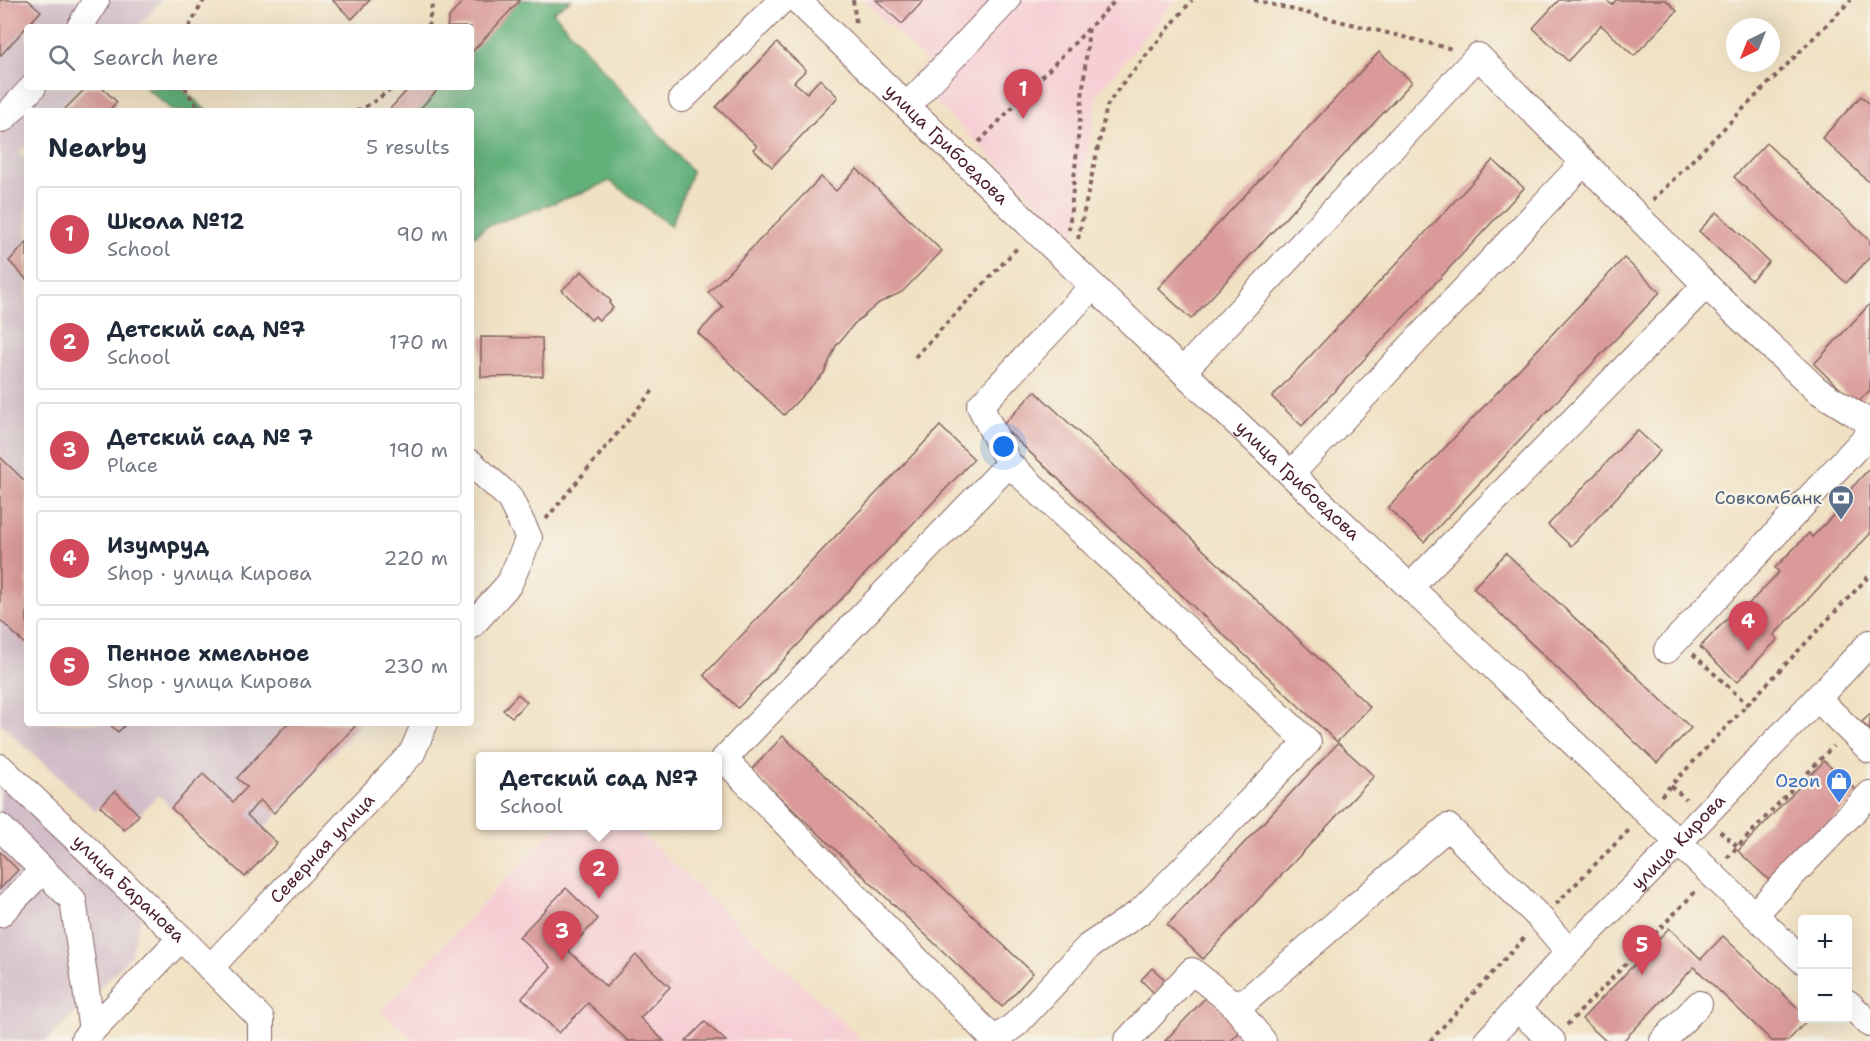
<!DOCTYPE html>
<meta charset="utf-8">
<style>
:root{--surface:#fff;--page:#f2f2f3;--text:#1f2937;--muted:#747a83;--line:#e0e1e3;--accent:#d1495b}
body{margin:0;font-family:"Shantell Sans",sans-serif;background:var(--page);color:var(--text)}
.controls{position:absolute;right:18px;bottom:18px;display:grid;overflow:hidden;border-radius:6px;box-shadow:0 6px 24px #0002}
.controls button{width:54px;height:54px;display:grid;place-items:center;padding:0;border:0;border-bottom:2px solid var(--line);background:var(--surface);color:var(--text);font:30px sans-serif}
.compass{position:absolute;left:1726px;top:18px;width:54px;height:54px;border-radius:50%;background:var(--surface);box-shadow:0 6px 24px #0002;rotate:223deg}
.you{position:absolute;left:1004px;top:447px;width:21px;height:21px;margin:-15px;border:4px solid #fff;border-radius:50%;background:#1a73e8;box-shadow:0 0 0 9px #1a73e833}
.badge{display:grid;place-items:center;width:39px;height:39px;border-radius:50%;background:var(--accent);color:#fff;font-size:20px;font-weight:700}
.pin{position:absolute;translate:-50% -50px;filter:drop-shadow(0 2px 3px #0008)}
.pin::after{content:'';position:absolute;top:32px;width:21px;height:18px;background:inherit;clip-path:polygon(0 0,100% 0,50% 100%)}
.popup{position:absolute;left:476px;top:752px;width:246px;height:78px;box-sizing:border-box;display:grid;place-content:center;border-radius:6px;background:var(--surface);filter:drop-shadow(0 2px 4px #0005);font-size:20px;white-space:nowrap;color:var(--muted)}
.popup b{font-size:22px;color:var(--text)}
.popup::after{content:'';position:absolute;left:50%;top:100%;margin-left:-12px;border:12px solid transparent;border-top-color:var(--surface)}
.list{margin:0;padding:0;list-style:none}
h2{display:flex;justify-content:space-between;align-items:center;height:78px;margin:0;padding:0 24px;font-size:26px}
h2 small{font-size:20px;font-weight:400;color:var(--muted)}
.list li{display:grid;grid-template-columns:39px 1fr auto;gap:18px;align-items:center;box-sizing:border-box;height:96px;margin:0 12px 12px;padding:0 12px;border:2px solid var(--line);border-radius:6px}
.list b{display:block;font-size:22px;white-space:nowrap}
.list p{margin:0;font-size:20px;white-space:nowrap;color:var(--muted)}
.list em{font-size:20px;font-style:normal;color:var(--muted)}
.icon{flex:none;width:33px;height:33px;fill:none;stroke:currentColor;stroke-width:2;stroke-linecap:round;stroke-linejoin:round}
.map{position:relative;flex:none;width:1870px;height:1041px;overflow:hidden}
.search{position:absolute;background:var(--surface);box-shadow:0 6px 24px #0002;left:24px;top:24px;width:450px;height:66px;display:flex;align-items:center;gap:15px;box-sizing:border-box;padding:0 21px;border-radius:6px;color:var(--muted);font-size:22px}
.panel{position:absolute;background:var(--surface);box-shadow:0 6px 24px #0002;left:24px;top:108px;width:450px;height:618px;border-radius:6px}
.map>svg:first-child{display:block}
.built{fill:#f6cfd5}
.industrial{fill:#d1bdc8}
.forest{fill:#62b07a;stroke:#566852;stroke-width:1.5}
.building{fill:#d99a99}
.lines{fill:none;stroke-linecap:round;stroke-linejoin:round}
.minor-casing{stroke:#846360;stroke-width:28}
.path{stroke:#846360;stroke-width:4;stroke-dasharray:4.5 4.5;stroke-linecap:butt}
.minor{stroke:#fff;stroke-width:26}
.labels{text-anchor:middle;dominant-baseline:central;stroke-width:5;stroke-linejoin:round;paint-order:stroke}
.street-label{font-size:18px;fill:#4a1f2b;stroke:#f7f3e8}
.service-label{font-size:18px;fill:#4e5e75;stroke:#f7f3e8;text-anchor:end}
.shop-label{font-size:18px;fill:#366cbe;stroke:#f7f3e8;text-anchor:end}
</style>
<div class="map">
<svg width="1870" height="1041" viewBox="0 0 1870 1041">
<rect width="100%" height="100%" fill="#f7f3e8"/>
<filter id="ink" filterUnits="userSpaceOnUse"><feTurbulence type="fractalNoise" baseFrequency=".0167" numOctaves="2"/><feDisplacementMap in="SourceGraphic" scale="12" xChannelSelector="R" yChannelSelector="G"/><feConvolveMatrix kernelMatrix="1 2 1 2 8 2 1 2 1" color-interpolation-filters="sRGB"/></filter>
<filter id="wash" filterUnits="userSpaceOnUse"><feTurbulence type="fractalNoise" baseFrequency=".008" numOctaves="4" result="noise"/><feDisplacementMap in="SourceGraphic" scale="24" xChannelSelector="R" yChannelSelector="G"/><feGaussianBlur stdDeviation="1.35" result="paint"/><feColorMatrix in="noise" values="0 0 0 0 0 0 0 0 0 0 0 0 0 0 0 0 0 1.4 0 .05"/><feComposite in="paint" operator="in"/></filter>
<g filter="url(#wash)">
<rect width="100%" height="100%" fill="#f0e1c3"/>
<!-- built -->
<g class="built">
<polygon points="863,0 1175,0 1097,95 1075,238 911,78 927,61"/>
<polygon points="556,826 633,826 862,1041 414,1041 381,1011"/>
</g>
<!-- industrial -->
<g class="industrial">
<polygon points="0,0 162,0 137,27 27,27 27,87 80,87 58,111 27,111 27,144 19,153 27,161 27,723 361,723 263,829 277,843 245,877 158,795 124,830 100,806 95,811 0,723"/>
<polygon points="0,779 142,914 130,957 47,1041 0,1041"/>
</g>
<!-- forest -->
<g class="forest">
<polygon points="520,0 571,0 553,12 692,172 671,226 610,181 587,191 485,227 476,235 471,236 471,111 416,111 438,87 471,87 471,50"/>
<polygon points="145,87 180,87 207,111 173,111"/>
</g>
<g id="blocks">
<!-- building -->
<g class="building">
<polygon points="0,0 28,0 41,11 0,56"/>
<polygon points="332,0 370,0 352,19"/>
<polygon points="464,0 520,0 471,53 471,27 447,27 449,17"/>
<polygon points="876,0 924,0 902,24"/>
<polygon points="1559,0 1606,0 1612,5 1616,0 1666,0 1677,11 1634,56 1601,25 1568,61 1533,28"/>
<polygon points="777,43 806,70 794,82 807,93 820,79 838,97 772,167 753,149 757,146 716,107"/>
<polygon points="1379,52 1412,82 1191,319 1158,288"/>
<polygon points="87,87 101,87 117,102 108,111 63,111"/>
<polygon points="410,87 440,87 418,111 388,111"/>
<polygon points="1861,96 1870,104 1870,183 1822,138"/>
<polygon points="1766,143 1870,241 1870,257 1846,283 1734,177"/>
<polygon points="1493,160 1524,188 1302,426 1272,397"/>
<polygon points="857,169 942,251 902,292 879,303 854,324 836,346 824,373 784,415 698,333 723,307 708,293 821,177 836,191"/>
<polygon points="1717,212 1769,262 1751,280 1699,231"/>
<polygon points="27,242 27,280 9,261"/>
<polygon points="1624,258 1660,292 1424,542 1388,508"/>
<polygon points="582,271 611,301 609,303 613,308 599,320 595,316 591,320 562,290"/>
<polygon points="1870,304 1870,390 1856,404 1814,364"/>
<polygon points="481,337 542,338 543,376 481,377"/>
<polygon points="1035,391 1370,707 1337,742 1002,426"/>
<polygon points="940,426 974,459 738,708 704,675"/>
<polygon points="1637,430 1660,451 1571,546 1548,525"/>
<polygon points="0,457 27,483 27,646 0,620"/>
<polygon points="1870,468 1870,534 1774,635 1778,639 1737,682 1700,647 1741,604 1745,608 1779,572 1775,568 1809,533 1812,537 1850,498 1846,494"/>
<polygon points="1506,553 1691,728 1657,763 1473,588"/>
<polygon points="518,694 527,702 512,717 503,710"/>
<polygon points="1870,714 1870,731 1862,722"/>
<polygon points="108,723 127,723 118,732"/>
<polygon points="288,723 358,723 274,813 260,800 247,815 277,843 245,877 171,808 203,774 233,802 247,787 237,778"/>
<polygon points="783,736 1033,973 1002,1007 751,770"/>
<polygon points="1338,743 1374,776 1203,959 1167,925"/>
<polygon points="1824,761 1859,793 1772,883 1738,851"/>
<polygon points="115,791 139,815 124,830 100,806"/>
<polygon points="0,852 18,870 0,889"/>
<polygon points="566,888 598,919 568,950 606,987 636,955 670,987 640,1018 664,1041 628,1041 588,1003 559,1033 522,998 551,967 519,937"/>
<polygon points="1669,928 1701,959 1723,936 1802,1012 1802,1018 1809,1018 1788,1041 1772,1041 1694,967 1623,1041 1606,1041 1582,1019"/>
<polygon points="1152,968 1169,983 1157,996 1141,980"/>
<polygon points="1207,996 1242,1029 1231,1041 1165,1041"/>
<polygon points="705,1022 726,1041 686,1041"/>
</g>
</g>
</g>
<g filter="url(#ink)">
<use href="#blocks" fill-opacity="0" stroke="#846360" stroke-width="1.5"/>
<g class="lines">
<!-- minor casing -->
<g class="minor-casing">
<g id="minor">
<path id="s1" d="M797,0L1093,286L1802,960"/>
<polyline points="80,27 96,0"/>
<polyline points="682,99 782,0"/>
<polyline points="907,106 1007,0"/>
<polyline points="0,120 4,118 33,87"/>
<polyline points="1183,371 1478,56 1706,285 1817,390 1870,423"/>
<polyline points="471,463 509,497 529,538 509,584 471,626"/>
<polyline points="1291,474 1584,162"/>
<polyline points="1410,587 1706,285"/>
<polyline points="1667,650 1870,433"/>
<polyline points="1817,698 1870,750"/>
<path id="s2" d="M0,767L181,938L261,1019V1041"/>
<polyline points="0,827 73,900 92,1030"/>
<polyline points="0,914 43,870"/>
<polyline points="1754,915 1870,794"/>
<path id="s3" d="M210,968L412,753L425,723"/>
<polyline points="1232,1003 1263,1041"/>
<polyline points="1848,1003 1870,1024"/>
<polyline points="1518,1009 1552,1041"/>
<polyline points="84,1039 181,938"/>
<polyline points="993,1041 1016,1024 1089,946 1140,912 1308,742 1009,464 980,406 1093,286"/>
<polyline points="995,1041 724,759 1009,464"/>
<polyline points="1127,1041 1192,971 1232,1003 1247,1000 1448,827 1541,919 1569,952"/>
<path id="s4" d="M1487,1041L1569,952L1678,843L1870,643"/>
<polyline points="1663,1041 1699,1004"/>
</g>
</g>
<!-- path -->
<g class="path">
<polyline points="853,0 856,23"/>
<polyline points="1254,0 1452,49"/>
<polyline points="189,27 204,0"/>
<polyline points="428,27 433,0"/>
<polyline points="185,87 193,102 205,111"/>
<polyline points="357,111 372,103 394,87"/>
<polyline points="979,142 1116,0"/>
<polyline points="1653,200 1851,0"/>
<polyline points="1069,230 1089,27"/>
<polyline points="1078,239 1107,106 1116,92 1192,0"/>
<polyline points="915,357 1019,246"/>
<polyline points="546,519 655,388"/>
<polyline points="1693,654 1748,705"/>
<polyline points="1671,786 1686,799"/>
<polyline points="1661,796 1870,575"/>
<polyline points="1720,831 1738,847"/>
<polyline points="1727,858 1833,746"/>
<polyline points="1556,904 1631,828"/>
<polyline points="1567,1025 1695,892"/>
<polyline points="1430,1041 1525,937"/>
</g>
<!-- minor -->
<use href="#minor" class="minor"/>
</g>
</g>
<!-- icons -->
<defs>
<g id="bank-pin" transform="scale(1.35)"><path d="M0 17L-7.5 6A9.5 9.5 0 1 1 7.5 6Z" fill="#5c6f8a" stroke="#f7f3e8"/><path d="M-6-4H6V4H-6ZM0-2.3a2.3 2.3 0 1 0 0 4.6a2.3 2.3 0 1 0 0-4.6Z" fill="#fff"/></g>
<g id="shop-pin" transform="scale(1.35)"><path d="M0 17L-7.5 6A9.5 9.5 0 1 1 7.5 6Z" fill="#3f7fe0" stroke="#f7f3e8"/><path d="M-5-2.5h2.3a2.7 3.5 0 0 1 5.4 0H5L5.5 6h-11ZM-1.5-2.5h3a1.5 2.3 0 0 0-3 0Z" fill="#fff"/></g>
</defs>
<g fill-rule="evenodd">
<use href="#bank-pin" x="1841" y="498"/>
<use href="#shop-pin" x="1839" y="781"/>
</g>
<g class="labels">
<!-- street labels -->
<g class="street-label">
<text stroke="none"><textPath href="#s1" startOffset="208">улица Грибоедова</textPath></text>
<text stroke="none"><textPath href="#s1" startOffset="694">улица Грибоедова</textPath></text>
<text stroke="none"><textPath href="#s4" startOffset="276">улица Кирова</textPath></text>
<text stroke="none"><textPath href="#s3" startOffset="164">Северная улица</textPath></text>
<text stroke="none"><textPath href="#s2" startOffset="177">улица Баранова</textPath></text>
</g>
<!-- service labels -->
<g class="service-label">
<text x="1822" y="498">Совкомбанк</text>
</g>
<!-- shop labels -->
<g class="shop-label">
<text x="1820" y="781">Ozon</text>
</g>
</g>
</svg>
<div class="controls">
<button>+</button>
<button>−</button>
</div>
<svg class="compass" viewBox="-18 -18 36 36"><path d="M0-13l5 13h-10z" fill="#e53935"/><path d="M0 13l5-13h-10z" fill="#747a83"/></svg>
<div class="you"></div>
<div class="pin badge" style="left:1023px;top:119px">1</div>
<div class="pin badge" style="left:599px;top:899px">2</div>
<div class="popup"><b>Детский сад №7</b>School</div>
<div class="pin badge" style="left:562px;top:961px">3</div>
<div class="pin badge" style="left:1748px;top:651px">4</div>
<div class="pin badge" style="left:1642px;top:975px">5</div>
<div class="search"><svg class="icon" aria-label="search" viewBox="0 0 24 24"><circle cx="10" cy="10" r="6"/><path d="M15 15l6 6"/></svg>Search here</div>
<section class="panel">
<h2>Nearby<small>5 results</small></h2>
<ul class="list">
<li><span class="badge">1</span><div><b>Школа №12</b><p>School</p></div><em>90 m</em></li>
<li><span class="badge">2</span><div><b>Детский сад №7</b><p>School</p></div><em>170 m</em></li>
<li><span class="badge">3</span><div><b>Детский сад № 7</b><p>Place</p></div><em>190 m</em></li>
<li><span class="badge">4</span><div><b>Изумруд</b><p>Shop · улица Кирова</p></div><em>220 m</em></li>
<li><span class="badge">5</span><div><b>Пенное хмельное</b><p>Shop · улица Кирова</p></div><em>230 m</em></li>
</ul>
</section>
</div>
